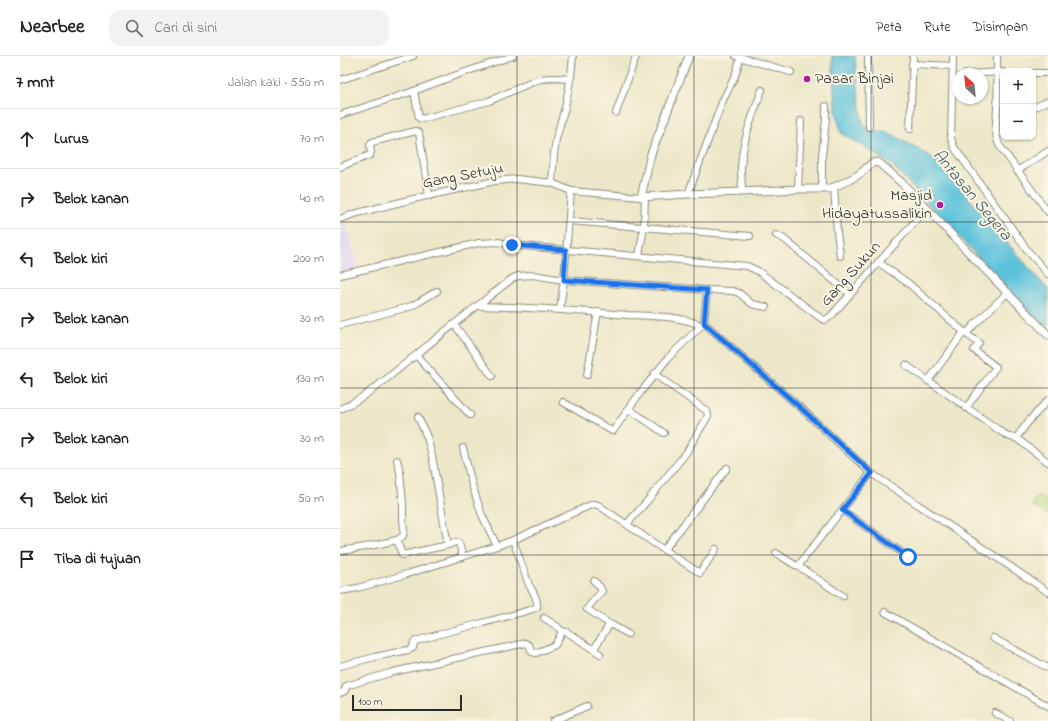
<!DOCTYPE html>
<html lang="id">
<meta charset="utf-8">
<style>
:root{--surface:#fff;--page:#f2f2f2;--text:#202124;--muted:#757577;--line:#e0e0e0}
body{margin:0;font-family:"Indie Flower",sans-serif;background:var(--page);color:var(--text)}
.controls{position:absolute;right:12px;top:12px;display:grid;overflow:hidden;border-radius:8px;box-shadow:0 1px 3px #0004}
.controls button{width:36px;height:36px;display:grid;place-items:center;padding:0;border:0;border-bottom:1px solid var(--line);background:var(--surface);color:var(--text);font:20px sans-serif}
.compass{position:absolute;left:612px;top:12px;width:36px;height:36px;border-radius:50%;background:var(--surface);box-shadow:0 1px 3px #0004;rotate:333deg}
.scale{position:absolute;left:12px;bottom:10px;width:110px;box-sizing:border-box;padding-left:4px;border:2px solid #2b2b2b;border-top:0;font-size:11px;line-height:14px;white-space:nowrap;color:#2b2b2b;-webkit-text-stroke:3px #fcf5e5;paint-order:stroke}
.stop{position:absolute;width:12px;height:12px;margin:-9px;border:3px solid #1a73e8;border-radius:50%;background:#fff}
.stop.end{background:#1a73e8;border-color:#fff;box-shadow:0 1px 4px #0008}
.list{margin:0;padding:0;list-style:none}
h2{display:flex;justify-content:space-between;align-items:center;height:52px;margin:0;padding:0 16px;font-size:17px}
h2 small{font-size:13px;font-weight:400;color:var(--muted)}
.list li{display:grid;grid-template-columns:26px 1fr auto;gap:12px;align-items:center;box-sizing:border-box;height:60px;padding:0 16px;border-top:1px solid var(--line)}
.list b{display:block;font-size:15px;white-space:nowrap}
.list em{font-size:13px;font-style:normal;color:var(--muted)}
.icon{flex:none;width:22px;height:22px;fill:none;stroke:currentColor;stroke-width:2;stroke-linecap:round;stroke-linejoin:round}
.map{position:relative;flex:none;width:708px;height:665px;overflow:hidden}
header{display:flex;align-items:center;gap:24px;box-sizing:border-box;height:56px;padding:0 20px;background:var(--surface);border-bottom:1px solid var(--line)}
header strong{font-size:19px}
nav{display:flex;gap:22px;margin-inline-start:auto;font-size:14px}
.search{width:280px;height:36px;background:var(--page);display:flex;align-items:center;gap:10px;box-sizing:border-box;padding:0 14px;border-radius:12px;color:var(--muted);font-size:15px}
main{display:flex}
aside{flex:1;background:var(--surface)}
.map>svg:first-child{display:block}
.built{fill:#e0d4f4}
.green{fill:#b2d983;stroke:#6e8257}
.water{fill:#5dc2db;stroke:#447683}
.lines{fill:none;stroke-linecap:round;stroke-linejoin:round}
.minor-casing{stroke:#8c897a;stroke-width:8}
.tertiary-casing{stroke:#8c897a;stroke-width:9}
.minor{stroke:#fff;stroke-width:6}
.tertiary{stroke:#fff;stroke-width:7}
.route{stroke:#1a73e8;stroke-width:5}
.grid{fill:none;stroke:#2b2b2b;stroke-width:1;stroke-opacity:0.55}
.poi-dot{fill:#b5179e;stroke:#fcf5e5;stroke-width:1.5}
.labels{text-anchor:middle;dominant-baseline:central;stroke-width:4;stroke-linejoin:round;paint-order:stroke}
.poi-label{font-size:16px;fill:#2b2b2b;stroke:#fcf5e5;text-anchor:start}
.street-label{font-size:16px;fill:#2b2b2b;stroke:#fcf5e5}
.water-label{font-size:17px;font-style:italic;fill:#3a5860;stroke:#fcf5e5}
</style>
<header>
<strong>Nearbee</strong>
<div class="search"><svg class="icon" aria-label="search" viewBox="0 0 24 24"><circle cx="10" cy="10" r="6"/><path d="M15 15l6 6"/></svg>Cari di sini</div>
<nav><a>Peta</a><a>Rute</a><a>Disimpan</a></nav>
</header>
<main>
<aside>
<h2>7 mnt<small>Jalan kaki · 550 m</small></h2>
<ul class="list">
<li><svg class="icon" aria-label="ahead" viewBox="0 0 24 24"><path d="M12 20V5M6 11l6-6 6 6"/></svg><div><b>Lurus</b></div><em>70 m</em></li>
<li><svg class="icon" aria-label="right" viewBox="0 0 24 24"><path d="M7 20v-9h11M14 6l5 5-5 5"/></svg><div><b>Belok kanan</b></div><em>40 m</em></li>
<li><svg class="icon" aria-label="left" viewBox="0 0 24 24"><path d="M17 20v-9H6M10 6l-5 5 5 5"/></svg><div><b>Belok kiri</b></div><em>200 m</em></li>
<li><svg class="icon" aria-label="right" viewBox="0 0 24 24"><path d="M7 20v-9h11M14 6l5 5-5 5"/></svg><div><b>Belok kanan</b></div><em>30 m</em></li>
<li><svg class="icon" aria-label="left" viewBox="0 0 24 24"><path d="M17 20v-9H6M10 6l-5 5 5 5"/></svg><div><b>Belok kiri</b></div><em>130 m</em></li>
<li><svg class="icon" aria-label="right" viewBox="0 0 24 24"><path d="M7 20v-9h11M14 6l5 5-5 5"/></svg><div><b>Belok kanan</b></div><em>30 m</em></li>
<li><svg class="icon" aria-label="left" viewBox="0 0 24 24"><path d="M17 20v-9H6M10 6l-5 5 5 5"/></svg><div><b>Belok kiri</b></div><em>50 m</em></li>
<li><svg class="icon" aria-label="arrive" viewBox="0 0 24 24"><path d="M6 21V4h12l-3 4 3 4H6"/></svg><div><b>Tiba di tujuan</b></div></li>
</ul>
</aside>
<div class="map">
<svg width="708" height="665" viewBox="0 0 708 665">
<rect width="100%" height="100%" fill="#fcf5e5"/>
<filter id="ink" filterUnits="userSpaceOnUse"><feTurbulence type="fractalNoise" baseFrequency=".025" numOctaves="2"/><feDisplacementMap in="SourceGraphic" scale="8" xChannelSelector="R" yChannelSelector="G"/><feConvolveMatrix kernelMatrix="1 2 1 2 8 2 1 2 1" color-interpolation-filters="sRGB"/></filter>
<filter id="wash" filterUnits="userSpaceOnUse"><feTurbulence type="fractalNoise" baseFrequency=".012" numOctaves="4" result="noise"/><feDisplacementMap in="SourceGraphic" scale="16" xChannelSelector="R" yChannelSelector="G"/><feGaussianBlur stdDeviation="0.9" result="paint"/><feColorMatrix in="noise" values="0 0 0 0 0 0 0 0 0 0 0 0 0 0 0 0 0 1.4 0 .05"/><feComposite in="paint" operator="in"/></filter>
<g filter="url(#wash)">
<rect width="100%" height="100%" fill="#ede7c9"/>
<!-- built -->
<polygon class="built" points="4,162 18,213 0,217 0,164"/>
<!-- green -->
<polygon class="green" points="699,439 708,445 708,459 692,449"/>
<!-- water -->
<polygon class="water" points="492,0 515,0 519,40 523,67 525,71 530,74 550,77 596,104 696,220 708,233 708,276 552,109 531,95 501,77 495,49"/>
</g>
<g filter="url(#ink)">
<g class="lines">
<!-- minor casing -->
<g class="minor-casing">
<g id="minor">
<polyline points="396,0 451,16"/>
<polyline points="528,0 529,71"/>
<polyline points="613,0 611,82 614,91 688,195 708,218"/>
<path d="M657,0C657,18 658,36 657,54C656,67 654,77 659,89L708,156"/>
<polyline points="572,8 613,10"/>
<polyline points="693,17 708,17"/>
<polyline points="626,18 663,16"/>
<polyline points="0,24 73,0"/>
<path d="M74,35L79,62L82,63L149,45L197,24C208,21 218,22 230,23"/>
<polyline points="693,52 708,45"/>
<polyline points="276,57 296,0"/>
<polyline points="0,59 71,36 122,17 173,0"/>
<polyline points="570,73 573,0"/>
<polyline points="0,111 30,99 31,96 30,89 32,86 76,75 79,77 89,140"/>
<polyline points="677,115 708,95"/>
<polyline points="212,127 214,98 216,83 225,51 231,20 233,0"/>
<polyline points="494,131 497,176 500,200"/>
<polyline points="458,133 461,65"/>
<polyline points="482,133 482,100 486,63 486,50"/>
<path d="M402,136C402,128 401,120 401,111C402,86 413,58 422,34"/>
<polyline points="348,138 383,44 395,20 401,0"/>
<polyline points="0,163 14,158 69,144 155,125 177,123 212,127 231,135 301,141"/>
<polyline points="229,165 410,180"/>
<polyline points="436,179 444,183 510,238"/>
<polyline points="299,200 304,171 305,140"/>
<polyline points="538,206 568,227 624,276"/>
<polyline points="0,219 139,187 158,186 172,189 407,210 418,215 482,263 485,264 491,260 587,152"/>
<path d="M137,250C188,251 238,255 288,259C310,260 341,260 360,269"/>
<polyline points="220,253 224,224 231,135"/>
<polyline points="364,267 367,234"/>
<polyline points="114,268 152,320"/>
<polyline points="0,269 69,251 79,246 97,235"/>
<polyline points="76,299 130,359"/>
<polyline points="566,309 663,377 670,381 676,382 708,406"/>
<polyline points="247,319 258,256"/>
<polyline points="588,325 624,276 626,278 634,269 668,236"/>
<polyline points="223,346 272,375 273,375 300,337 328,302 364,267 463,354 531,417 708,536"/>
<polyline points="626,352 656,311 634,294 639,287 626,278"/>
<path d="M0,353C28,341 51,318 75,300C107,273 140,248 173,222L178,220L193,219L224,224L367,234L393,235L399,237L412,248L426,251"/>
<polyline points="289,353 324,377"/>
<polyline points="78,361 87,381 92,400 108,489 116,486 119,487 123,501"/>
<polyline points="676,382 689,365 708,344"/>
<polyline points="123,392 132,429 142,459 157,490"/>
<polyline points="502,454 568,501"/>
<polyline points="287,468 308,444 346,397 368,360 367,355 314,318"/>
<polyline points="57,484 63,480 64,475 63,463 63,448 60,416 57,404"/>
<polyline points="324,494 360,517 376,493"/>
<polyline points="0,495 25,491 57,484 62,499 108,489"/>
<polyline points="436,497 455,509 458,510 531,417"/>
<polyline points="458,510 503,540"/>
<polyline points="254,525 260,531 262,535 249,550 247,553 271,569"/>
<polyline points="0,535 18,532 67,518 157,490 173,484 253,448 258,449 324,494 387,412"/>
<polyline points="545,556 708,650"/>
<polyline points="222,575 227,576 260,598"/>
<polyline points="653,582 708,612"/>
<polyline points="254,593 269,569 272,569 288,578"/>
<path d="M0,610L35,601L68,594L73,592L74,586L76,585C115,573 154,565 193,553L197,551C198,543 193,535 189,529L173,484"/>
<polyline points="0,637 5,635 6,630 9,629 53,616 186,587 189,589 192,596 196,597 215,589 222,576 218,571 204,562"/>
<polyline points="655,657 670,665"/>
<polyline points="213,665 247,650"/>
</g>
</g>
<!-- tertiary casing -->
<g class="tertiary-casing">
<polyline id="tertiary" points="349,0 311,98 301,141 348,138 402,136 458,133 489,133 494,131 511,123 521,117 532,107 538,106 562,127 708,279"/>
</g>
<!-- minor -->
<use href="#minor" class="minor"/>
<!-- tertiary -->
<use href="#tertiary" class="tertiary"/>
</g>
</g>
<g class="lines" filter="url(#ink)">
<!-- route -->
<polyline class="route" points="172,189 226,194 224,224 367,234 364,267 463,354 532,417 502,454 568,501"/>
</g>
<!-- grid -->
<path class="grid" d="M177,0V665M354,0V665M531,0V665M0,166H708M0,332H708M0,499H708"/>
<!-- markers -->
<g class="poi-dot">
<circle cx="467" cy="23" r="4"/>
<circle cx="600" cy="149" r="4"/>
</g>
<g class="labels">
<!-- poi labels -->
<g class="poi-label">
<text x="475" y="23">Pasar Binjai</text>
<text x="592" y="140" text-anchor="end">Masjid<tspan x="592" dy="18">Hidayatussalikin</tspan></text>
</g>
<!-- street labels -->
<g class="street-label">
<text transform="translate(123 120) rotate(-11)">Gang Setuju</text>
<text transform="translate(511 218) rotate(-48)">Gang Sukun</text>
</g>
<!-- water labels -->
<g class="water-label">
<text transform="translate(632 139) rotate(50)">Antasan Segera</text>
</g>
</g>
</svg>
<div class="controls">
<button>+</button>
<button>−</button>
</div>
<svg class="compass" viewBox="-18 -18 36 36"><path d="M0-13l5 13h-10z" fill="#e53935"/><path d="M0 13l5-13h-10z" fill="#757577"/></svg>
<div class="scale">100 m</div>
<div class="stop" style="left:568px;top:501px"></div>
<div class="stop end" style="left:172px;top:189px"></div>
</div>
</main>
